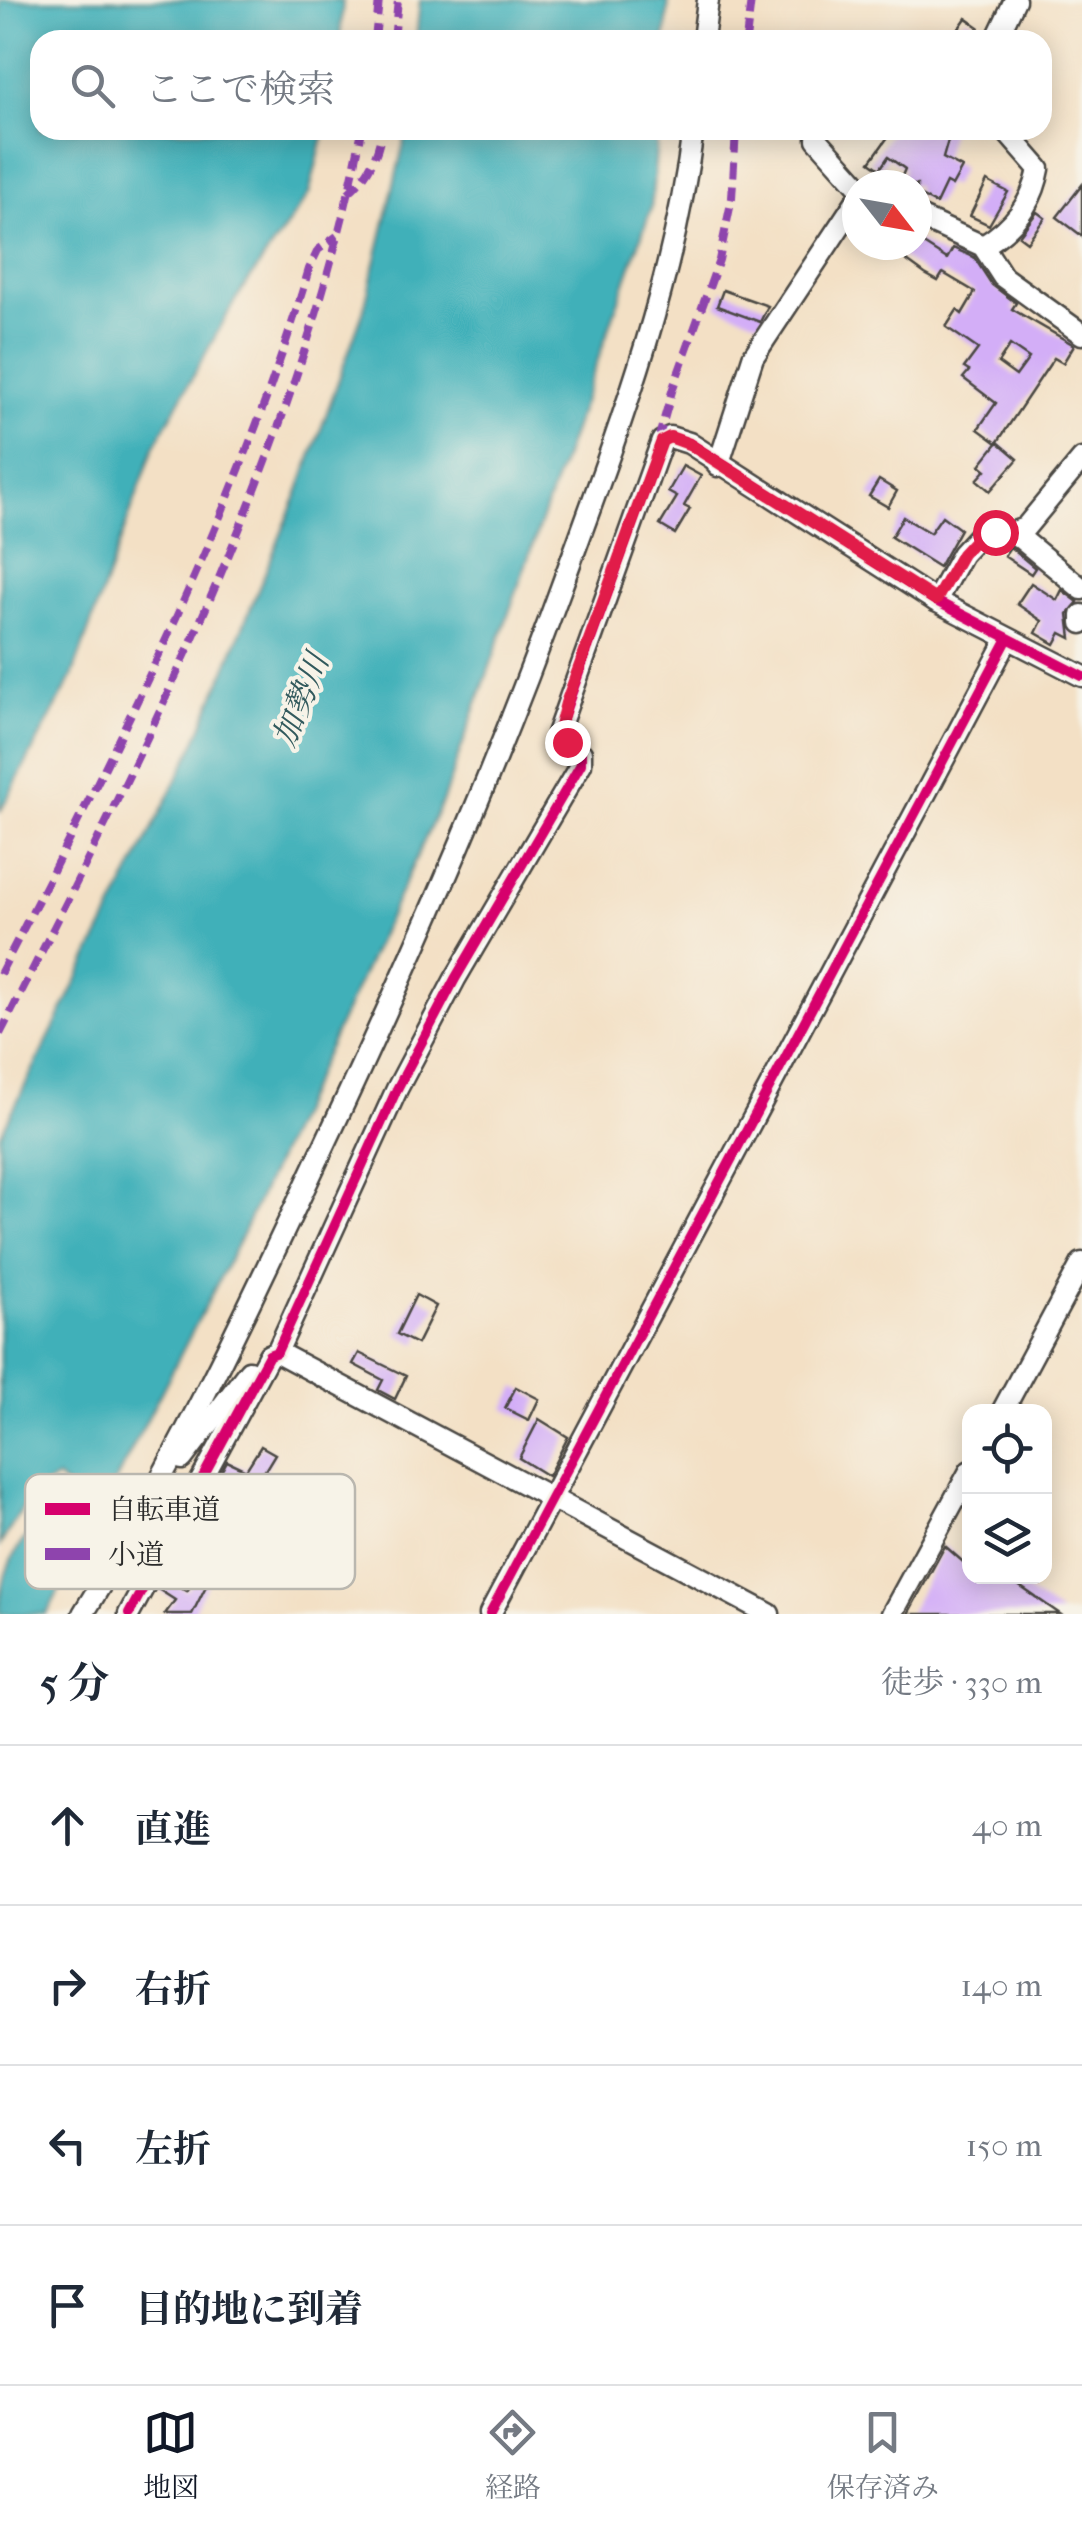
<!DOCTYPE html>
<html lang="ja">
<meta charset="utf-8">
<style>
:root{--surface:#fff;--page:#f2f2f3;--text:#1f2937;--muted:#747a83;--line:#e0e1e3;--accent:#111827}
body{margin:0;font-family:"IM FELL French Canon","Noto Serif JP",serif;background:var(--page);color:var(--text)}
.controls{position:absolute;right:30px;bottom:30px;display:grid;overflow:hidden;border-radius:20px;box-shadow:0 5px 25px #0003}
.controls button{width:90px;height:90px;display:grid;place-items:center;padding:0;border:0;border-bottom:2px solid var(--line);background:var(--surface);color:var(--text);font:50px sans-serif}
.compass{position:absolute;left:842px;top:170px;width:90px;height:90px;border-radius:50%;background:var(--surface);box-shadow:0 5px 25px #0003;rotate:121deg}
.stop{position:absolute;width:30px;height:30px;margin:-22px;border:8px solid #e11d48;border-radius:50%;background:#fff}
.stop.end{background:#e11d48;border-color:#fff;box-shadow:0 2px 10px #0008}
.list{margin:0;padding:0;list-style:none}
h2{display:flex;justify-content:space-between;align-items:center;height:130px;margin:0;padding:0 40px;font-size:42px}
h2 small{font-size:32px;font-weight:400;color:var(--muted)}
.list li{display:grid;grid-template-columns:65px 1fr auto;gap:30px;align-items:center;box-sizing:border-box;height:160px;padding:0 40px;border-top:2px solid var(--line)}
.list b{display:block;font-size:38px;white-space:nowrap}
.list em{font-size:32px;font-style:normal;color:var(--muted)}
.icon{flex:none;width:55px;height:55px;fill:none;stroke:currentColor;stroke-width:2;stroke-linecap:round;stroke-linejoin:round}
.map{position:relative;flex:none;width:1082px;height:1614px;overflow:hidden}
.search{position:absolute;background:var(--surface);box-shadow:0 5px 25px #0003;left:30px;right:30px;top:30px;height:110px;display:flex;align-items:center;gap:25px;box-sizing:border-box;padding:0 35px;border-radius:30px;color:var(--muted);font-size:38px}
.sheet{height:770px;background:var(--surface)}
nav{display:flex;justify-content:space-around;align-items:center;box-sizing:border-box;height:140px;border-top:2px solid var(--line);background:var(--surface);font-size:28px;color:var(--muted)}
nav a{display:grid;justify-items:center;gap:5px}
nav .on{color:var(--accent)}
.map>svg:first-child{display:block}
.water{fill:#3fb0b9;stroke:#356e72;stroke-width:2.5}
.building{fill:#d3aef7;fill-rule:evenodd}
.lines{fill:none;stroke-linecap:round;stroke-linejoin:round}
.minor-casing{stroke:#494642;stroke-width:25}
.minor{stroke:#fff;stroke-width:20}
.quiet{stroke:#8e44ad;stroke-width:8;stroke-dasharray:15 8;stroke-linecap:butt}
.cycleway-casing{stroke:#f7f3e8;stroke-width:16}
.cycleway{stroke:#d6006c;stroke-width:10}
.route{stroke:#e11d48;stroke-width:12}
.labels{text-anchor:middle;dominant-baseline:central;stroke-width:8;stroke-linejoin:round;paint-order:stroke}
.water-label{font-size:32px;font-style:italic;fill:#325a5d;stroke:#f7f3e8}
.key{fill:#f7f3e8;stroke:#bab7af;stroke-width:2.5}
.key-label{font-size:28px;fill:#2b2b2b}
</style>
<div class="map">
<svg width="1082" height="1614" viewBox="0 0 1082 1614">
<rect width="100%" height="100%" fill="#f7f3e8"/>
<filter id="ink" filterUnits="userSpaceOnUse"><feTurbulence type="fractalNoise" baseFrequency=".01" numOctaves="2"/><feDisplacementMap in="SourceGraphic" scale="20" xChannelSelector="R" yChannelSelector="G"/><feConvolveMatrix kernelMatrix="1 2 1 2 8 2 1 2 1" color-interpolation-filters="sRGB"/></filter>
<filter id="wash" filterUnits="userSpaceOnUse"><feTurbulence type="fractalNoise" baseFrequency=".0048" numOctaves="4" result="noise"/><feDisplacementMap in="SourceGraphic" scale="40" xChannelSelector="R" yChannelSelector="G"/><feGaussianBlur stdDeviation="2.25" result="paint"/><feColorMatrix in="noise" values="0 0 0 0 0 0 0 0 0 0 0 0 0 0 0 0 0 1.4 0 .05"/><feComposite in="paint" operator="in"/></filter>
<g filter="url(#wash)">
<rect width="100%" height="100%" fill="#f3e0c5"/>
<!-- water -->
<g class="water">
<polygon points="0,0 343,0 340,40 40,40 40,130 325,130 309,194 236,299 154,447 72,677 0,812"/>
<polygon points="420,0 669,0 665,40 416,40"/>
<path d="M407,130H658L651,209L443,800L241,1237L47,1614H0C0,1555 30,1527 75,1494L57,1478L31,1495L0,1545V1136L195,743L298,493L364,309Z"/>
</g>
<g id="blocks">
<!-- building -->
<g class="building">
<polygon points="966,18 979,27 972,37 959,28"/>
<polygon points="893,130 951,130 943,158 962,168 952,186 946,183 936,204 917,194 917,185 898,185 905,169 888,157 880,169 870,162"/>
<polygon points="987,181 1008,192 989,225 970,216"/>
<polygon points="1082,185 1082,236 1057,217"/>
<polygon points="1037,212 1045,218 1027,242 1019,236"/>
<path d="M917,240L947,259L953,248L974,257L992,285L1016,303L1012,309L1074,345L1063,363L1054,358L997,443L978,429L996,403L963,378L969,371L964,368L978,349L946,327L957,310L962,314L975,292L943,273L938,281L925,274L885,245H917ZM1010,345L1029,358L1016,376L998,363Z"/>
<polygon points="723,290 768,306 760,322 717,306"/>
<polygon points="998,442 1018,459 990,491 977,480 986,470 980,465"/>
<polygon points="683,466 701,476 684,506 690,509 675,534 660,525 677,497 668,492"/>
<polygon points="879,480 897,491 888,507 869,496"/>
<polygon points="942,516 960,529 939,567 891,537 903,517 930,533"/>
<polygon points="1010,547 1035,568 1031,574 1004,556"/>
<polygon points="1031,583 1057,600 1062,590 1078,602 1068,614 1071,638 1061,633 1055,644 1036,633 1042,621 1017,604"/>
<polygon points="416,1295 436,1306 417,1344 397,1334"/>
<polygon points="359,1353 406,1376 395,1399 378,1390 383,1380 353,1364"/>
<polygon points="516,1387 539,1399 529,1420 505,1408"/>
<polygon points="539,1419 568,1437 548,1476 519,1458"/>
<polygon points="261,1446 275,1454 219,1546 204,1537 191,1561 177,1554 197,1516 207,1522 233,1480 220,1474 227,1461 246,1470"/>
<polygon points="945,1546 970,1568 970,1576 1005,1576 1060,1614 908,1614"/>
<polygon points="197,1576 208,1582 192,1614 165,1614 175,1600 158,1589 164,1578 187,1591"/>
</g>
</g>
</g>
<g filter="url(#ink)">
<use href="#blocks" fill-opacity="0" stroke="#494642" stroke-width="2.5"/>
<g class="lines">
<!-- minor casing -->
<g class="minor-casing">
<g id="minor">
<polyline points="703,40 708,0"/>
<polyline points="996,40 1015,0"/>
<polyline points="818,130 817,139 858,185"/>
<polyline points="917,216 983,246 1003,277 1082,334"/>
<path d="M983,246C1013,228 1033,203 1039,169L1005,130"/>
<polyline points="718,466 753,357 857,200"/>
<polyline points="1013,532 1082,589"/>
<polyline points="936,601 962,554 984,530 1008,534 1025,528 1082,459"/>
<polyline points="1082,615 1082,623"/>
<polyline points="277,1352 769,1614"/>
<polyline points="1002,1412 1082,1263"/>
<polyline points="182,1459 249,1371"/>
<path d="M83,1614C172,1469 245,1315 317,1161C406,972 490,784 561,588C616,437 673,290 693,130"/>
<polyline points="129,1614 269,1355 277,1352 397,1089 455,979 581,764 581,753 557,734 662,441 670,437 689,443 936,601 1082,676"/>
<polyline points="490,1614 1007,640"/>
<polyline points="892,1614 970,1471"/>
</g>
</g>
<!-- minor -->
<use href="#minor" class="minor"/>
<!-- quiet -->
<g class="quiet">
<polyline points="375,40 379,0"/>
<polyline points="394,40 398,0"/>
<polyline points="746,40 751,0"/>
<path d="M348,193C368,176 378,156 382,130"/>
<polyline points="662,441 660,433 673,388 719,260 732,198 736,130"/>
<path d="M0,974C117,747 236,515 309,269L318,250L337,236"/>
<path d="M0,1034C146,745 299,451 362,130"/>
</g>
<!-- cycleway casing -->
<g class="cycleway-casing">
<g id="cycleway">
<polyline points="129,1614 269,1355 277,1352 397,1089 455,979 581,764 581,753 557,734 662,441 670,437 689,443 936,601 1082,676"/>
<polyline points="490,1614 1007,640"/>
</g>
</g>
<!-- cycleway -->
<use href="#cycleway" class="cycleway"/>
</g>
</g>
<g class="lines" filter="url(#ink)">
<!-- route -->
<polyline class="route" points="567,742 558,734 566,703 662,441 670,437 689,444 936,600 962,554 984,530 995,532"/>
</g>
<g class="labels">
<!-- water labels -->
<g class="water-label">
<text transform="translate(301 700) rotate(-68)">加勢川</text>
</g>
</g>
<!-- legend -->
<rect x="25" y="1474" width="330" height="115" rx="15" class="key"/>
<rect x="45" y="1503" width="45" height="12" fill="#d6006c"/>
<rect x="45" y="1548" width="45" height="12" fill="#8e44ad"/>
<g class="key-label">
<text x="108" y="1519">自転車道</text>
<text x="108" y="1564">小道</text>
</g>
</svg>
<div class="controls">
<button><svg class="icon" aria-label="locate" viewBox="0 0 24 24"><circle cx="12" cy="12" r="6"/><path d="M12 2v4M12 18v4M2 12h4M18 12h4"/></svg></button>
<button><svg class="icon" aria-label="layers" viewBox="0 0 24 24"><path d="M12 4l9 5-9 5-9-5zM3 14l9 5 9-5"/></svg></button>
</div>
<svg class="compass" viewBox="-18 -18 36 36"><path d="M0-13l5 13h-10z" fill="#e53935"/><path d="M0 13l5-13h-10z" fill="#747a83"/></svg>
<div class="stop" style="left:995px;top:532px"></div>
<div class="stop end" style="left:567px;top:742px"></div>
<div class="search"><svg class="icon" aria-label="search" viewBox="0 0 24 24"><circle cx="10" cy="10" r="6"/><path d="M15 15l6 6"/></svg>ここで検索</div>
</div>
<section class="sheet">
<h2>5 分<small>徒歩 · 330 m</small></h2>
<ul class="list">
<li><svg class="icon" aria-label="ahead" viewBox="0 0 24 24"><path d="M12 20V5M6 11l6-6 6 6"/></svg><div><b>直進</b></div><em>40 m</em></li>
<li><svg class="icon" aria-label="right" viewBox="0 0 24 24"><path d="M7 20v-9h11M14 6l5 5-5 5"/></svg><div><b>右折</b></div><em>140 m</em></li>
<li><svg class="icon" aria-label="left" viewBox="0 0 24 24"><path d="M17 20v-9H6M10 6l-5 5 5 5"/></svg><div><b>左折</b></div><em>150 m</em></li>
<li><svg class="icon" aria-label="arrive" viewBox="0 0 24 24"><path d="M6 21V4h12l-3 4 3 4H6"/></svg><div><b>目的地に到着</b></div></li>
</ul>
</section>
<nav>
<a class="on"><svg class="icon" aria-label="map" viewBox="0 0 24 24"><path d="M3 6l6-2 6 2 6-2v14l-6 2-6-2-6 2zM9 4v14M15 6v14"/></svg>地図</a>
<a><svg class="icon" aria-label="directions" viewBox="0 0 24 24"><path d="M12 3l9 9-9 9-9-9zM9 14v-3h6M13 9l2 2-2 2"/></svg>経路</a>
<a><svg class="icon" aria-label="saved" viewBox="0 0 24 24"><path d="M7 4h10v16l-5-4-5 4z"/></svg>保存済み</a>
</nav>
